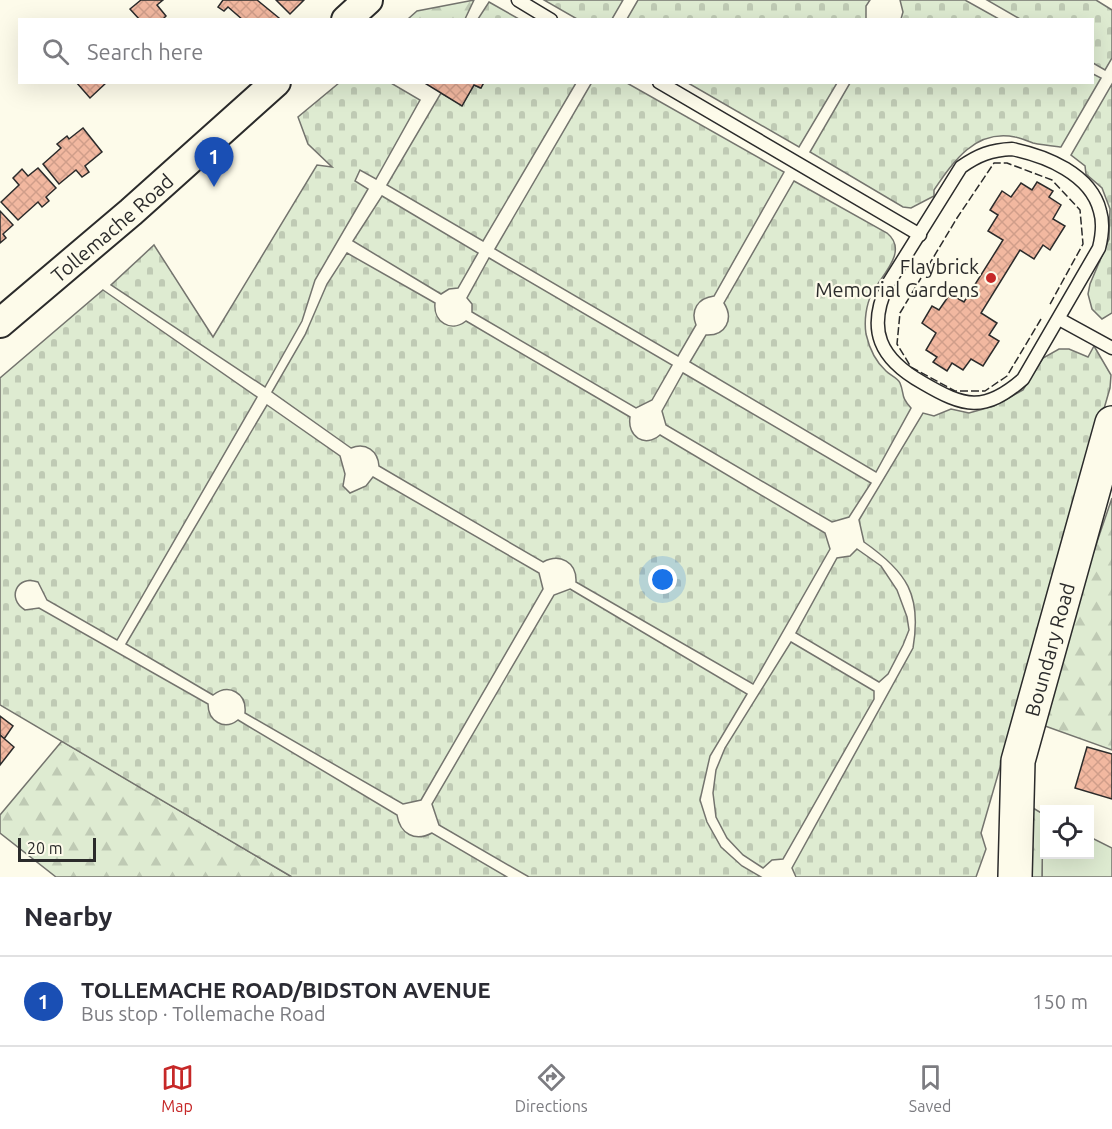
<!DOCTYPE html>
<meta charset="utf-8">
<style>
:root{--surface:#fff;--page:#f7f7f7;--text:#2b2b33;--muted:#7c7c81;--line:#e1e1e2;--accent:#c62828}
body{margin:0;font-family:Ubuntu,sans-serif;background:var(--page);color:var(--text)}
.controls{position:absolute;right:18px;bottom:18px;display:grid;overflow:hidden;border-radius:0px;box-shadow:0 6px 24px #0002}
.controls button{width:54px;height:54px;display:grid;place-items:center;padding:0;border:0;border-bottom:2px solid var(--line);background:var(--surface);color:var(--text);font:30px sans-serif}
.scale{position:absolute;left:18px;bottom:15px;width:78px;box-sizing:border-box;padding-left:6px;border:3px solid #2b2b2b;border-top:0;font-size:16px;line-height:21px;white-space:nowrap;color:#2b2b2b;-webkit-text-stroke:4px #fdfbea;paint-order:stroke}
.you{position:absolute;left:663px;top:580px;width:21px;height:21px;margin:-15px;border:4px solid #fff;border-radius:50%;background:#1a73e8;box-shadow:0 0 0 9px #1a73e833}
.badge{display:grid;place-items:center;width:39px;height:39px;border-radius:50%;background:var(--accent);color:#fff;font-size:20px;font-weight:700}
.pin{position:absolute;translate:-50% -50px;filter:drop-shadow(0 2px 3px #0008)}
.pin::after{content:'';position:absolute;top:32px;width:21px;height:18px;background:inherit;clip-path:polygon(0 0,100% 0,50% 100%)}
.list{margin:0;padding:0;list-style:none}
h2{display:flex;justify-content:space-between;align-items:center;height:78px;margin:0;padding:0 24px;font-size:26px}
h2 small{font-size:20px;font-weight:400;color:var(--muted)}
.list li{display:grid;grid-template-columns:39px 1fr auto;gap:18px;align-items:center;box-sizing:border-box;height:90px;padding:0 24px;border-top:2px solid var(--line)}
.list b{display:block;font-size:22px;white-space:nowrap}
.list p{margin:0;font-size:20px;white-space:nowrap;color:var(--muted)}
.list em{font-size:20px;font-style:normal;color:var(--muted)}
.icon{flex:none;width:33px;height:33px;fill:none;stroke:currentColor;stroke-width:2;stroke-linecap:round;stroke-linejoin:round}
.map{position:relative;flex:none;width:1112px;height:877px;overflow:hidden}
.search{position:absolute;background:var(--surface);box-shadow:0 6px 24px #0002;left:18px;right:18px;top:18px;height:66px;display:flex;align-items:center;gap:15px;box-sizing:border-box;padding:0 21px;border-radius:0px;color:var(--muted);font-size:22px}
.sheet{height:168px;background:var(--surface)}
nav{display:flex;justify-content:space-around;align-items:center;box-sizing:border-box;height:84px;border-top:2px solid var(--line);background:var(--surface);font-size:16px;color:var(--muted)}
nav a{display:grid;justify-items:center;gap:3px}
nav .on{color:var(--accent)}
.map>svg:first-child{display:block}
.grass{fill:#deebd1;stroke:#74746e;stroke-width:1.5}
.forest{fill:url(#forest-firs);stroke:#74746e;stroke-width:1.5}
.cemetery{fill:url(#cemetery-stones);stroke:#74746e;stroke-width:1.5}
.building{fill:url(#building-cross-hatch);stroke:#2b2b2b;stroke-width:1.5}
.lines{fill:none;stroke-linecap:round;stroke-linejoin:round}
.service-casing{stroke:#2b2b2b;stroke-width:15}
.tertiary-casing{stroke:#2b2b2b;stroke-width:32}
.secondary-casing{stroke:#2b2b2b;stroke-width:36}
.service{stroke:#fdfbea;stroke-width:12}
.tertiary{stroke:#fdfbea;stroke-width:28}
.secondary{stroke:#fdfbea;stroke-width:33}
.fence{stroke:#2b2b2b;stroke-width:1.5;stroke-dasharray:8 3;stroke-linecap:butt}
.poi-dot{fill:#c62828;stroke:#fdfbea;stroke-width:2}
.labels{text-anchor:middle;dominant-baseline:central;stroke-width:4.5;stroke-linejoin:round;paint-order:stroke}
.street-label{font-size:20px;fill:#2b2b2b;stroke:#fdfbea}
.poi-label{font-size:20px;fill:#2b2b2b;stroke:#fdfbea;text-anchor:end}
</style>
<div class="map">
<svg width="1112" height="877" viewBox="0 0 1112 877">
<defs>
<pattern id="forest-firs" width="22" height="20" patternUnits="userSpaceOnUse" patternTransform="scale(1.5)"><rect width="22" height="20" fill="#deebd1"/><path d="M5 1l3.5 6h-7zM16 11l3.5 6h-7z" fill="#bfcab4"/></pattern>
<pattern id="cemetery-stones" width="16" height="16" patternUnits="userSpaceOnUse" patternTransform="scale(1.5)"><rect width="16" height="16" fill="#deebd1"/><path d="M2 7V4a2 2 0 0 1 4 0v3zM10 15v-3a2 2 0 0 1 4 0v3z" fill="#bfcab4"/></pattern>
<pattern id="building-cross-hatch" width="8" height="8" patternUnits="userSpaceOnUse" patternTransform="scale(1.5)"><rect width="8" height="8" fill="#f2b8a0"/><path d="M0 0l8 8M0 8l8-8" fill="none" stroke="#d09e8a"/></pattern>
</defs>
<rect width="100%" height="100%" fill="#fdfbea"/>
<!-- grass -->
<polygon class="grass" points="1043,814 1044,815 1044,854 1090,854 1090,837 1112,848 1112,877 1042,877"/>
<!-- forest -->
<g class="forest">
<polygon points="474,0 465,19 408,19 417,11"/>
<polygon points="1112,498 1112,750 1045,726 1074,609"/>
<polygon points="62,741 292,877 56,877 0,833 0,815"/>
<polygon points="1028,805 1043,814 1042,877 1027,877"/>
</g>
<!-- cemetery -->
<g class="cemetery">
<polygon points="544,0 623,0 612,19 577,19"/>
<polygon points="638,0 870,0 866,6 866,19 627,19"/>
<polygon points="900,0 965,0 999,19 901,19 903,12"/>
<polygon points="987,0 1096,0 1112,10 1112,58 1105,70 1093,63 1092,20 1020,19"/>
<polygon points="489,2 519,19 478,19"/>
<path d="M1093,74L1101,78L1061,147C1052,146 1042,145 1033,143C1027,141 1021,138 1015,137C975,129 953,162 934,190V196L911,208L903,207L810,152L850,83L1092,82Z"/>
<path d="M592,82L627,83L784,172L714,296C698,298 690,310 696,325L678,356L495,249Z"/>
<polygon points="339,83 391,83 420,100 376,179 360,170 355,181 368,189 315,280 302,321 265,387 111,285 154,245 213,337 317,165 332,167 308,144 298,117"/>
<polygon points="484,83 576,83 483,241 387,185 441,93 462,105 474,85 480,88"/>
<polygon points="688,83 837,83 799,147"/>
<polygon points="1112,84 1112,313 1102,319 1092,309 1088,294 1090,284 1109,239 1110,209 1102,188 1086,174 1085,166 1071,155"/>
<path d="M794,181L887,233C909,251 882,275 872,293C866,305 864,321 866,334C869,347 876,362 886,371C890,375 898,378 900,383C905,395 900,396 911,408L876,472L690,362L706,335C726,336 734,319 724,303Z"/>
<polygon points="382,196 478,253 458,288 449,289 441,294 353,241"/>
<path d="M347,253L435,303C433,322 451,333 466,321L630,417C627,437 645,448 660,435L825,533L830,549L753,684L576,582C577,562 560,553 543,562L379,466C378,451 366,442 351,448L272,392L305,335L327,284Z"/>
<polygon points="489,258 672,365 652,400 636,408 472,312 472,304 467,298"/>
<path d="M103,290L257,397L117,640L47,600L38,582C17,574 6,599 25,610L39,608L208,704C208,721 224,731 238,720L397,815C400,834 415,842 432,833L507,877H292L0,705V378Z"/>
<path d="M1094,346L1111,375L1110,388L981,833L986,849L976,877H796L792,868L913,648C922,595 907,572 864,542L859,520L923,413L934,416L951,409L969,413L994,406L1023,390L1043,358L1059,349H1069L1088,357Z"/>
<polygon points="683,373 871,483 849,517 832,522 666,425 662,411"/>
<path d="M267,405L340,456L345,474L343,486L350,493L366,486L373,477L539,573L543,589L421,800L403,804L245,713C247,693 229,683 213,695L126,644Z"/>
<polygon points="857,549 881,566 897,590 907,617 909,630 903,645 888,674 879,682 796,633 837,558 850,556"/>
<polygon points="570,589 747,694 710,756 700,800 707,822 721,847 742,866 761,877 529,877 439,825 432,804 554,595"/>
<polygon points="791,642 874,691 874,699 783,859 772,860 763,868 743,855 727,838 716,817 713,793 716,770 725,748"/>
</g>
<!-- building -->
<g class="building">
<polygon points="141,0 163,0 157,5 166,16 162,20 140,20 130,9"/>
<polygon points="223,0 257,0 279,18 277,20 243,20 228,7 224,11 218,7"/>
<polygon points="276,0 304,0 290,14"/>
<polygon points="76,82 107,82 90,98"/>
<polygon points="423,82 484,82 481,88 474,85 462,106"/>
<polygon points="83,128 102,152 85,166 89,172 82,177 76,170 59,184 43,164 61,148 57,144 67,136 69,139"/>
<polygon points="38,168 56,188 46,197 49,201 42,207 38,202 18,220 1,202 19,185 13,178 22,169 28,176"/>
<polygon points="1037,182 1053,191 1049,197 1061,205 1053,219 1065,226 1050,250 1043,245 1034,259 1020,250 981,313 997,323 989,335 999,341 983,366 971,359 963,370 952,363 947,371 933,362 937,357 926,350 936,333 922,323 932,306 939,310 950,294 964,302 1003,240 988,231 998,215 990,210 1002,191 1011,197 1021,183 1032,190"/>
<polygon points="0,211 13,225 3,234 6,238 0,243"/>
<polygon points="0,716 13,726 4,739 0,735"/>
<polygon points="0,735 14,747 0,765"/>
<polygon points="1087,747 1112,754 1112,799 1075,788"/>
</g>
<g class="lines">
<!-- service casing -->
<g class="service-casing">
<g id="service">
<polyline points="518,0 551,20"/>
<polyline points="659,82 920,235"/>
<path d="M1012,149C1046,156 1091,174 1100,211C1104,224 1102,236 1099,248L1023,379C984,413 964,407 923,383C880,359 866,330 888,284L961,167C978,155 991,150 1012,149Z"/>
<polyline points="1059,319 1112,348"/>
</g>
</g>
<!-- tertiary casing -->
<g class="tertiary-casing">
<g id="tertiary">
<polyline points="346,20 368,0"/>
<path id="s1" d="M0,323L131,212L276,82"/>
</g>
</g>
<!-- secondary casing -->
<g class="secondary-casing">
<g id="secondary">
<path id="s2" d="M1015,877L1018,761L1112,423"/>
</g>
</g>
<!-- service -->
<use href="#service" class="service"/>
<!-- tertiary -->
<use href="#tertiary" class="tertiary"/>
<!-- secondary -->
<use href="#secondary" class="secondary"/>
<!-- fence -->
<polyline class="fence" points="1041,319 1007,376 985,391 955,391 911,367 897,344 900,313 957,218 994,163 1007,163 1052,180 1080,210 1083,244 1049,306"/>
</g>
<!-- markers -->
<circle class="poi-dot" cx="991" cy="278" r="6"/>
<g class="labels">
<!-- street labels -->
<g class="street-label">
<text stroke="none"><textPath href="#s1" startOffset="147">Tollemache Road</textPath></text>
<text stroke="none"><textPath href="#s2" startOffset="232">Boundary Road</textPath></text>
</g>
<!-- poi labels -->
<g class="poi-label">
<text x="979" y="266">Flaybrick<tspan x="979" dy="23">Memorial Gardens</tspan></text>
</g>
</g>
</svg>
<div class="controls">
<button><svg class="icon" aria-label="locate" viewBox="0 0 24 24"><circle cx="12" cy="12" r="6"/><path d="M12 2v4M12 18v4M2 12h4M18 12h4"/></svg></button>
</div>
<div class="scale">20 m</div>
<div class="you"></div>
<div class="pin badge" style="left:214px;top:187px;background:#1a4fb4">1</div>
<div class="search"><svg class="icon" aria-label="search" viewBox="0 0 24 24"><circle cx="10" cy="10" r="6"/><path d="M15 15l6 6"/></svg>Search here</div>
</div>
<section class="sheet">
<h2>Nearby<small></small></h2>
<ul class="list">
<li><span class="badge" style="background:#1a4fb4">1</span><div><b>TOLLEMACHE ROAD/BIDSTON AVENUE</b><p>Bus stop · Tollemache Road</p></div><em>150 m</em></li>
</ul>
</section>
<nav>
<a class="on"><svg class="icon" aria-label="map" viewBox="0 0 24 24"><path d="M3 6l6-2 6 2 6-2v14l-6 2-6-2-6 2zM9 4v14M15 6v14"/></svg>Map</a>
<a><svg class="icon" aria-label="directions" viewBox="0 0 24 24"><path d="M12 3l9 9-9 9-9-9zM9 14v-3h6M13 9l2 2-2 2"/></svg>Directions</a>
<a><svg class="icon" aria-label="saved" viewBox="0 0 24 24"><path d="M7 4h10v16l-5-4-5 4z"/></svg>Saved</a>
</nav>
